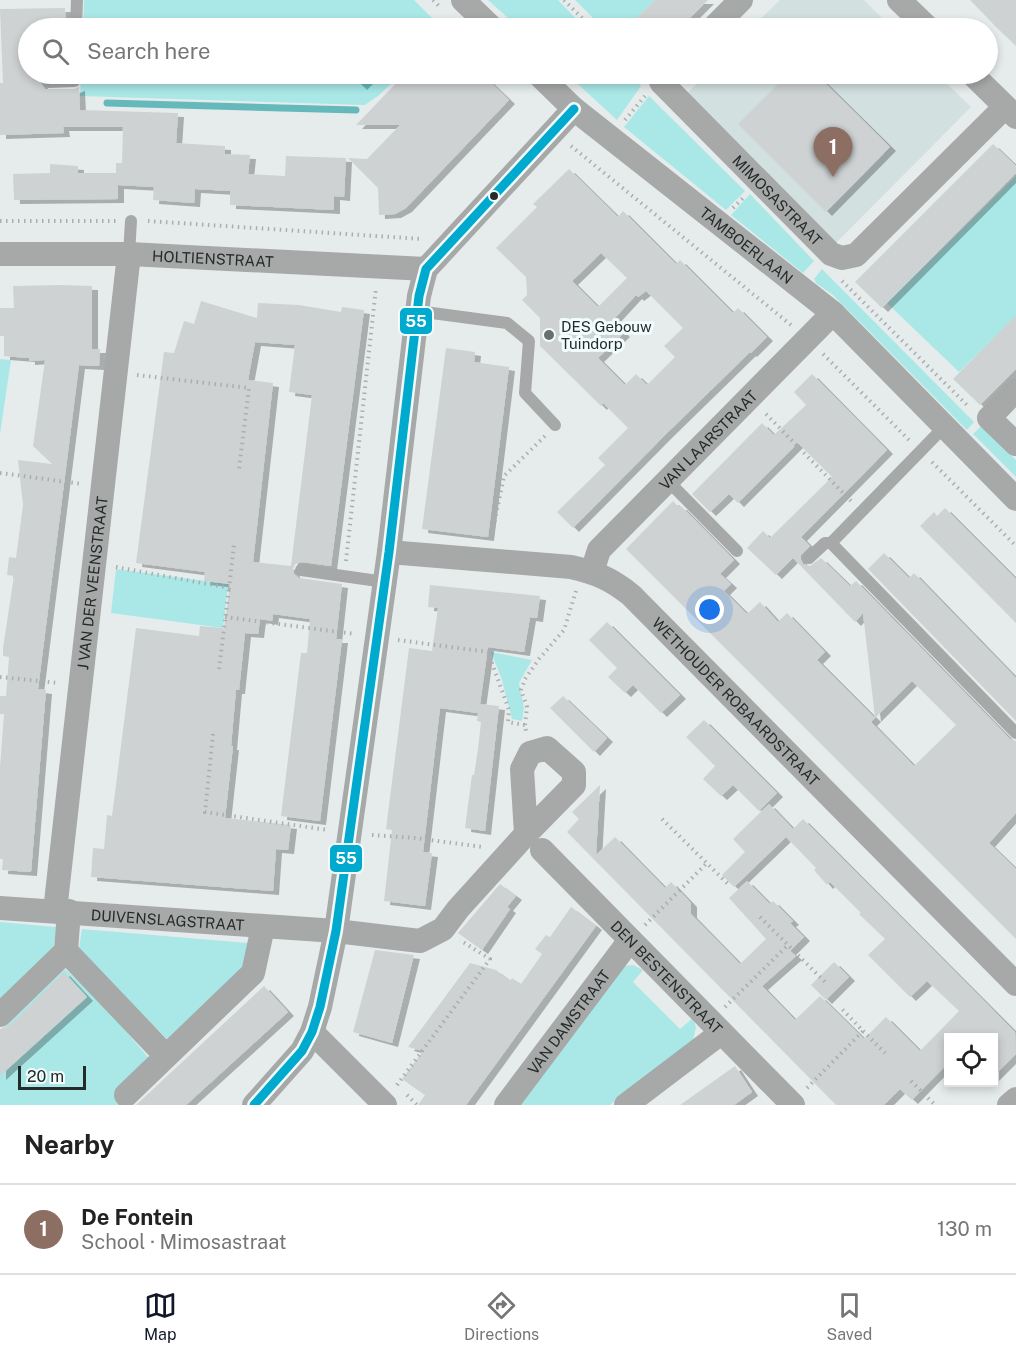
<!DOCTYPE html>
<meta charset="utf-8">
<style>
:root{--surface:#fff;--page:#f2f2f2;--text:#222;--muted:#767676;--line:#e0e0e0;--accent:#111827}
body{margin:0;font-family:"Public Sans",sans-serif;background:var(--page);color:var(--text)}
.controls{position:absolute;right:18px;bottom:18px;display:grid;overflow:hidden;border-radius:0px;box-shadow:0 3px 9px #0003}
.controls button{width:54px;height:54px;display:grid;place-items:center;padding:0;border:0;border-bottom:2px solid var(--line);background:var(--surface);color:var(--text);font:30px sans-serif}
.scale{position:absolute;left:18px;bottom:15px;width:68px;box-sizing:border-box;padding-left:6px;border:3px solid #252a2a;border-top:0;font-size:16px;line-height:21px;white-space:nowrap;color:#252a2a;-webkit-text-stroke:4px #f1fcfc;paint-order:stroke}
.you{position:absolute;left:710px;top:610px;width:21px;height:21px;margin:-15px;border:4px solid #fff;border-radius:50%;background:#1a73e8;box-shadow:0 0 0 9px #1a73e833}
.badge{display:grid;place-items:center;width:39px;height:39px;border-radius:50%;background:var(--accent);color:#fff;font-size:20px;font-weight:700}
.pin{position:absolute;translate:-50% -50px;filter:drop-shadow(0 2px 3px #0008)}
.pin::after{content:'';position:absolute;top:32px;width:21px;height:18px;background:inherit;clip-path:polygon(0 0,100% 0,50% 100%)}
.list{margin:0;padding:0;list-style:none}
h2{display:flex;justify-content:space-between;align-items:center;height:78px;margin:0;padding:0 24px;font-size:26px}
h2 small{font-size:20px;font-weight:400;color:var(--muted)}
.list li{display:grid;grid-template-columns:39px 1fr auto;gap:18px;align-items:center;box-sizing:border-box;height:90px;padding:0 24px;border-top:2px solid var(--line)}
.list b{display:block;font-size:22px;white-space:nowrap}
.list p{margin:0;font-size:20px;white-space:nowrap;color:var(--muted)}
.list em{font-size:20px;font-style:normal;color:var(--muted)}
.icon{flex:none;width:33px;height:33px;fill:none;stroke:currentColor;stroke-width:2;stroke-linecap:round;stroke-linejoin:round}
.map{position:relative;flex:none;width:1016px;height:1105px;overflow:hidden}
.search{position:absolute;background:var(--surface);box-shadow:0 3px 9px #0003;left:18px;right:18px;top:18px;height:66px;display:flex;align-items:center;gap:15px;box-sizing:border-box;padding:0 21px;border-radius:33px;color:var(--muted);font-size:22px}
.sheet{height:168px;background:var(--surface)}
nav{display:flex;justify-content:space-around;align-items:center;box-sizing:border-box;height:84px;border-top:2px solid var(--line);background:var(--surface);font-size:16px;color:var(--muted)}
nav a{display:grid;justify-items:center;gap:3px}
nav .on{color:var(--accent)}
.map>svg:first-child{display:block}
.built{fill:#d3e0e0}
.green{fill:#aae8e8}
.water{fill:#66b9ba}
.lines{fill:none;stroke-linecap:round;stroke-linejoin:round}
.stream{stroke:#66b9ba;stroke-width:7}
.building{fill:#ced2d2;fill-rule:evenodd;filter:url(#shadow)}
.path{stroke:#aaaeae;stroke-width:4;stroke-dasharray:1.5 4.5;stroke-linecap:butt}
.service{stroke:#a7a9a9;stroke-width:12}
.minor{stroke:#a7a9a9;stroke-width:24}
.bus-1-casing{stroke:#f1fcfc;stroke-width:14}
.bus-1{stroke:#00a9ce;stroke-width:9}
.bus-dot{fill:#252a2a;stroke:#f1fcfc;stroke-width:2}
.poi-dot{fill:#696e6e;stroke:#f1fcfc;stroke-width:2}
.labels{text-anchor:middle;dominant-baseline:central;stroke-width:6;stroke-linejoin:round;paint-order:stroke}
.street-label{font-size:15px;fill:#252a2a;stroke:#f1fcfc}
.poi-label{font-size:15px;fill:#252a2a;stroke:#f1fcfc;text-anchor:start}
.line-badge{stroke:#f1fcfc;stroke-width:2}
.badge-label{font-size:16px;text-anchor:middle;font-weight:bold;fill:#fff}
</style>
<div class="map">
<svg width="1016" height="1105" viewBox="0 0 1016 1105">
<defs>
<filter id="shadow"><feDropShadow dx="6" dy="4" stdDeviation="0" flood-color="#0004"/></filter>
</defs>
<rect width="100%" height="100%" fill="#e6ecec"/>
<!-- built -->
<g class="built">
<polygon points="780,0 864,0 892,28 751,28"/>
<polygon points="707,74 937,74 971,107 833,246 683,97"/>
</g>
<!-- green -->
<g class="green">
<polygon points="84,0 414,0 442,28 83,28"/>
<polygon points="488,0 558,0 585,28 519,28"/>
<polygon points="575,0 655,0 626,28 603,28"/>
<polygon points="81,74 401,74 378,96 365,105 80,96"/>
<polygon points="567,74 629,74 641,86 617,120"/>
<polygon points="649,96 745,191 726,210 624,127"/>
<polygon points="1016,176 1016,316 959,372 887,303"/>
<polygon points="750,194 814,261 803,273 731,215"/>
<polygon points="822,269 974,422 967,430 833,295 816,283 814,279"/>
<polygon points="0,359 11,360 0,434"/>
<polygon points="982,425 1016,460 1016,477 973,434"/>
<polygon points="116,569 228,584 223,628 111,613"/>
<polygon points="491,652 532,660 519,683 524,708 522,721 512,719 502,680"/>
<polygon points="0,922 56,927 54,949 0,1002"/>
<polygon points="82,929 248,943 246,965 167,1039 87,959 79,948"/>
<polygon points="633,965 643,970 633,982 680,1029 693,1018 696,1027 692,1045 610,1105 516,1105 625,966"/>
<polygon points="65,969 99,1000 148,1057 124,1105 0,1105 0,1031"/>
</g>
<!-- water -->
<polygon class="water" points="351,74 350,74 383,74 367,90"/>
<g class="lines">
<!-- stream -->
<polyline class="stream" points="107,103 356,110"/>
</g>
<!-- building -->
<g class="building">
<polygon points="655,0 708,0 680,28 626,28"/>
<polygon points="970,0 1016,0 1016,46 997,28"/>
<polygon points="65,8 66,28 28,28 28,74 55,74 45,75 42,78 41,83 45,89 74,89 79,87 80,110 178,113 176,143 225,146 225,154 250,155 248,174 285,176 286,156 346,158 344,197 334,196 334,210 293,208 230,205 230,191 195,189 194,203 153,200 154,187 118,185 118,199 14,200 13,174 50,173 50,164 78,166 78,173 116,173 116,163 122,163 123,127 63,127 64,133 0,135 0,83 3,83 0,9"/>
<polygon points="405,74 482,74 509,100 406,208 395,214 379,215 378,188 348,158 367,159 400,125 356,125"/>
<polygon points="788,74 816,74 890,147 826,212 738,124"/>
<polygon points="993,144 1016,166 1016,173 882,308 855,282"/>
<path d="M569,169L618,217L623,211L676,264L680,260L733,313L738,308L767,337L751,353L750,352L666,434L573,528L557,512L605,465L598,458L628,428L603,403L601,406L540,346V318L522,300L527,295L526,277L496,248L537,207L533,204ZM601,253L627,278L598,307L572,281ZM646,291L683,328L664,346L675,357L647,385L636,374L625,385L598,358L624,333L612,321L636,295L638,297Z"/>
<polygon points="60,285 92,286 92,349 100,349 99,366 79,365 38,689 46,690 31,872 2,870 3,859 0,859 0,767 4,714 0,714 0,696 6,696 9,657 3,656 3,648 14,576 7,575 9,557 16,558 23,505 18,460 52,464 33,446 45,360 29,361 29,358 4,356 4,336 0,336 0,308 14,308 13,286"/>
<path d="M201,301L257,318L258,303L299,305L341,312L342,307L364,310L331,566L302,562L295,564L293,569L294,574L299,578L342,584L336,639H342L320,821L281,816L301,653H307L310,619L273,614L272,621L260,619L258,634L245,633L239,690H236L231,746H233L225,818L291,825L288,850L276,849L273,891L91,877L93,848L104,849L107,815L112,816L136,628L199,636L200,626L224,628L230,584L204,581L205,572L136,563L164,352L174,353L184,321L194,324ZM255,342L295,345L289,392L312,395L291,566L253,562L273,383L248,380Z"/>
<polygon points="1016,315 1016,369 980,405 953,379"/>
<polygon points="446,348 475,352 474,362 509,367 488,537 422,529"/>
<polygon points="812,374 887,450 801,537 810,546 801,555 801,560 803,564 810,566 821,558 850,586 856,581 1010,739 1016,741 1016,813 989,843 1016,869 1016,939 626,549 673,501 679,507 681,506 734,560 720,574 731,584 724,591 747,614 760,602 778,622 787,613 825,652 817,660 875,718 871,722 914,766 956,725 912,681 875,718 863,613 855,622 793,558 776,575 747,548 763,531 770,538 832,477 798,443 738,503 729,494 710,512 692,494 762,423 774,435 806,405 794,392"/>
<polygon points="945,508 1016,579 1016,623 920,526 934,512 937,516"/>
<polygon points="884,553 909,578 914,573 1016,678 1016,721 868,569"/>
<polygon points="430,585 540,596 537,618 530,617 524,652 488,647 480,704 499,706 485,831 465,828 472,775 474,775 478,749 481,722 477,721 478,713 440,708 423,852 432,853 425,906 384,901 392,830 386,829 409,648 432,651 438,608 428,607"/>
<polygon points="607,622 680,695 661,713 633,685 625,693 608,677 617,668 589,640"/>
<polygon points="563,696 607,738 594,752 550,708"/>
<polygon points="704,720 777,793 759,811 733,785 721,796 703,779 715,766 686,737"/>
<polygon points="600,785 596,855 615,837 665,888 671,882 691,903 691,914 740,964 766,939 729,898 747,881 770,904 773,901 793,921 790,923 804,937 790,951 796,956 762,986 795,1020 820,996 864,1039 886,1017 920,1051 959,1011 927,981 910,997 868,955 885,939 859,914 861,913 830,882 827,885 814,870 816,868 786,837 734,887 722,875 745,852 733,839 769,804 793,829 803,819 1015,1032 1016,1054 993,1077 993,1038 948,1038 948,1063 912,1100 900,1089 884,1105 836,1105 567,832 579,819 572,812"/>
<polygon points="500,884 516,896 507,907 510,909 482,950 458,933"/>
<polygon points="571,907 596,926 466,1105 418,1105 425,1095 402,1079 423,1051 408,1047 470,963 496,970 510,981 512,978 521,984 542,954 535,949 546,935 550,937"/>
<polygon points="375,950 414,955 392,1043 353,1032"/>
<polygon points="834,962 849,977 826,1000 811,985"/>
<polygon points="64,972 87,997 0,1076 0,1029 10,1025"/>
<polygon points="264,986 288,1012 186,1105 136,1105"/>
<polygon points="735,1066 752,1092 734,1105 680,1105"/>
</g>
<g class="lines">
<!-- path -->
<g class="path">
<polyline points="433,0 441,8"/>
<polyline points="564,0 592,28"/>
<polyline points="625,120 645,96"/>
<polyline points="571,146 791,325"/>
<polyline points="733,208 745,196"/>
<polyline points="0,221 116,221"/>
<polyline points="148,221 422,239"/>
<polyline points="842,281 969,407"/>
<polyline points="823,354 909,440"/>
<polyline points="137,375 249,388 239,469"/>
<polyline points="766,414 851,501"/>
<polyline points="932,462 1016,546"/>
<polyline points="0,473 82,484"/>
<polyline points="491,539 504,476 545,436"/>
<polyline points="346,561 376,288"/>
<polyline points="116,567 229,588 234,545"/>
<polyline points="225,617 355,634"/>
<polyline points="398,640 488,652 509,710 508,722 525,725 526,731"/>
<polyline points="219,669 229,588"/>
<polyline points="0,677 59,683"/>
<polyline points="525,725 527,707 521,690 525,679 539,659 564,630 576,591"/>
<polyline points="213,734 205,812 328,830"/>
<polyline points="662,819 728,884"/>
<polyline points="372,835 415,838 483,847"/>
<polyline points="760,917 827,984"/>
<polyline points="645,925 707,863"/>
<polyline points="725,1007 788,945"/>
<polyline points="863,1031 885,1053"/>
<polyline points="911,1081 935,1105"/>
<polyline points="397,1085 490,959 460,940"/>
<polyline points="807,1088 863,1031 840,1007"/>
<polyline points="407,1095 417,1105"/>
</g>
<!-- service -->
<g class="service">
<polyline points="76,28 77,0"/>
<polyline points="49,82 74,81 75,74"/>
<polyline points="129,254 131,221"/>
<polyline points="417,311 507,323 529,341 525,393 555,425"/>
<polyline points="945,426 831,543 1016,733"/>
<polyline points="667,480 737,551"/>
<polyline points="809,558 825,543 831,543"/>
<polyline points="301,570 385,582"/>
</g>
<!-- minor -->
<g class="minor">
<polyline points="463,0 492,28"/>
<polyline points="899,0 928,28"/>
<polyline points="713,28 741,0"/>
<path id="s1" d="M538,74L574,109L833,313L1016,499"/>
<path id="s2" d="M670,74L661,82L831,254L842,258L856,255L1005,107"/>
<polyline points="972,74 1016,117"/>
<path id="s3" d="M0,254H129L426,269"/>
<polyline points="1016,390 989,418 1016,444"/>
<path id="s4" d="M389,552L571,567C597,573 611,579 631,595L1016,984"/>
<path id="s5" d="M592,572L599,550L833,313"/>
<path id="s6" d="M542,850L793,1105"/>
<path id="s7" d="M0,908L336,931L420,941L443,929L458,909L526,834L522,769L530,753L547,748L574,772V785L526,834"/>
<path id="s8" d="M55,911L129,254"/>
<polyline points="66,951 166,1056"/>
<polyline points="0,1015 66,951 69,911"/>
<polyline points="312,1032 385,1105"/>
<polyline points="126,1095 253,973 263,927"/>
<polyline points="254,1105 302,1051 312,1032 320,1007 336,931 389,552 419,296 426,269 574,109"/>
<path id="s9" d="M506,1105L630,940"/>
<polyline points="626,1105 721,1033"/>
<polyline points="1009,1105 1016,1099"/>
</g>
<!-- bus-1 casing -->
<g class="bus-1-casing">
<polyline id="bus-1" points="254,1105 302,1051 312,1032 320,1007 336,931 389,552 419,296 426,269 574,109"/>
</g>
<!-- bus-1 -->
<use href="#bus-1" class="bus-1"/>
</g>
<!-- markers -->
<circle class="bus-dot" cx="494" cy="196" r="5"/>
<circle class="poi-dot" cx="549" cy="335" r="6"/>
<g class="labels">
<!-- street labels -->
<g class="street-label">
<text stroke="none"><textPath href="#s2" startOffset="178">MIMOSASTRAAT</textPath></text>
<text stroke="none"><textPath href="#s1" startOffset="270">TAMBOERLAAN</textPath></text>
<text stroke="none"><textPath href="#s3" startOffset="213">HOLTIENSTRAAT</textPath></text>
<text stroke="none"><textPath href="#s5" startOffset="178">VAN LAARSTRAAT</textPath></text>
<text stroke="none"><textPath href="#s8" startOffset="330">J VAN DER VEENSTRAAT</textPath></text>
<text stroke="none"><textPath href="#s4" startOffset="399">WETHOUDER ROBAARDSTRAAT</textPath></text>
<text stroke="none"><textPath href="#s7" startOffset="168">DUIVENSLAGSTRAAT</textPath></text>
<text stroke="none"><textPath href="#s6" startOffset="178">DEN BESTENSTRAAT</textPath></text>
<text stroke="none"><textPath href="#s9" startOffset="104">VAN DAMSTRAAT</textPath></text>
</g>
<!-- poi labels -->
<g class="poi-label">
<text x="561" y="326">DES Gebouw<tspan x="561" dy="17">Tuindorp</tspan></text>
</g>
</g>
<g class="line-badge">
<rect x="399" y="307" width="34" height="28" rx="6" fill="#00a9ce"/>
<rect x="329" y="844" width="34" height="29" rx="6" fill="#00a9ce"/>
</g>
<g class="badge-label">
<text x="416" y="327">55</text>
<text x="346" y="864">55</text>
</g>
</svg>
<div class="controls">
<button><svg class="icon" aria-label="locate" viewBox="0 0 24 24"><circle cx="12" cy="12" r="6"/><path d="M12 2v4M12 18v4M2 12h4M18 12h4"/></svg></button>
</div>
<div class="scale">20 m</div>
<div class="you"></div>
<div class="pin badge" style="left:833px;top:177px;background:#8d6e63">1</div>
<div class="search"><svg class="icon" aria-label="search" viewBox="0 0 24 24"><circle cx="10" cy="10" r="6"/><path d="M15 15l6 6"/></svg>Search here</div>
</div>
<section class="sheet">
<h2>Nearby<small></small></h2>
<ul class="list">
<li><span class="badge" style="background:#8d6e63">1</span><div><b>De Fontein</b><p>School · Mimosastraat</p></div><em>130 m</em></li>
</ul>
</section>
<nav>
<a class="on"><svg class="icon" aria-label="map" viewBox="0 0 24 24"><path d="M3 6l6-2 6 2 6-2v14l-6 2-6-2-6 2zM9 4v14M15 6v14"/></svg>Map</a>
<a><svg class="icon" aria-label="directions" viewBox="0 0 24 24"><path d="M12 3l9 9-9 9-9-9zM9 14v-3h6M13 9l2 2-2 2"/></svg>Directions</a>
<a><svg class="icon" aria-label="saved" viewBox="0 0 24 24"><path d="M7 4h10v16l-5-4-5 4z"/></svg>Saved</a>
</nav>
